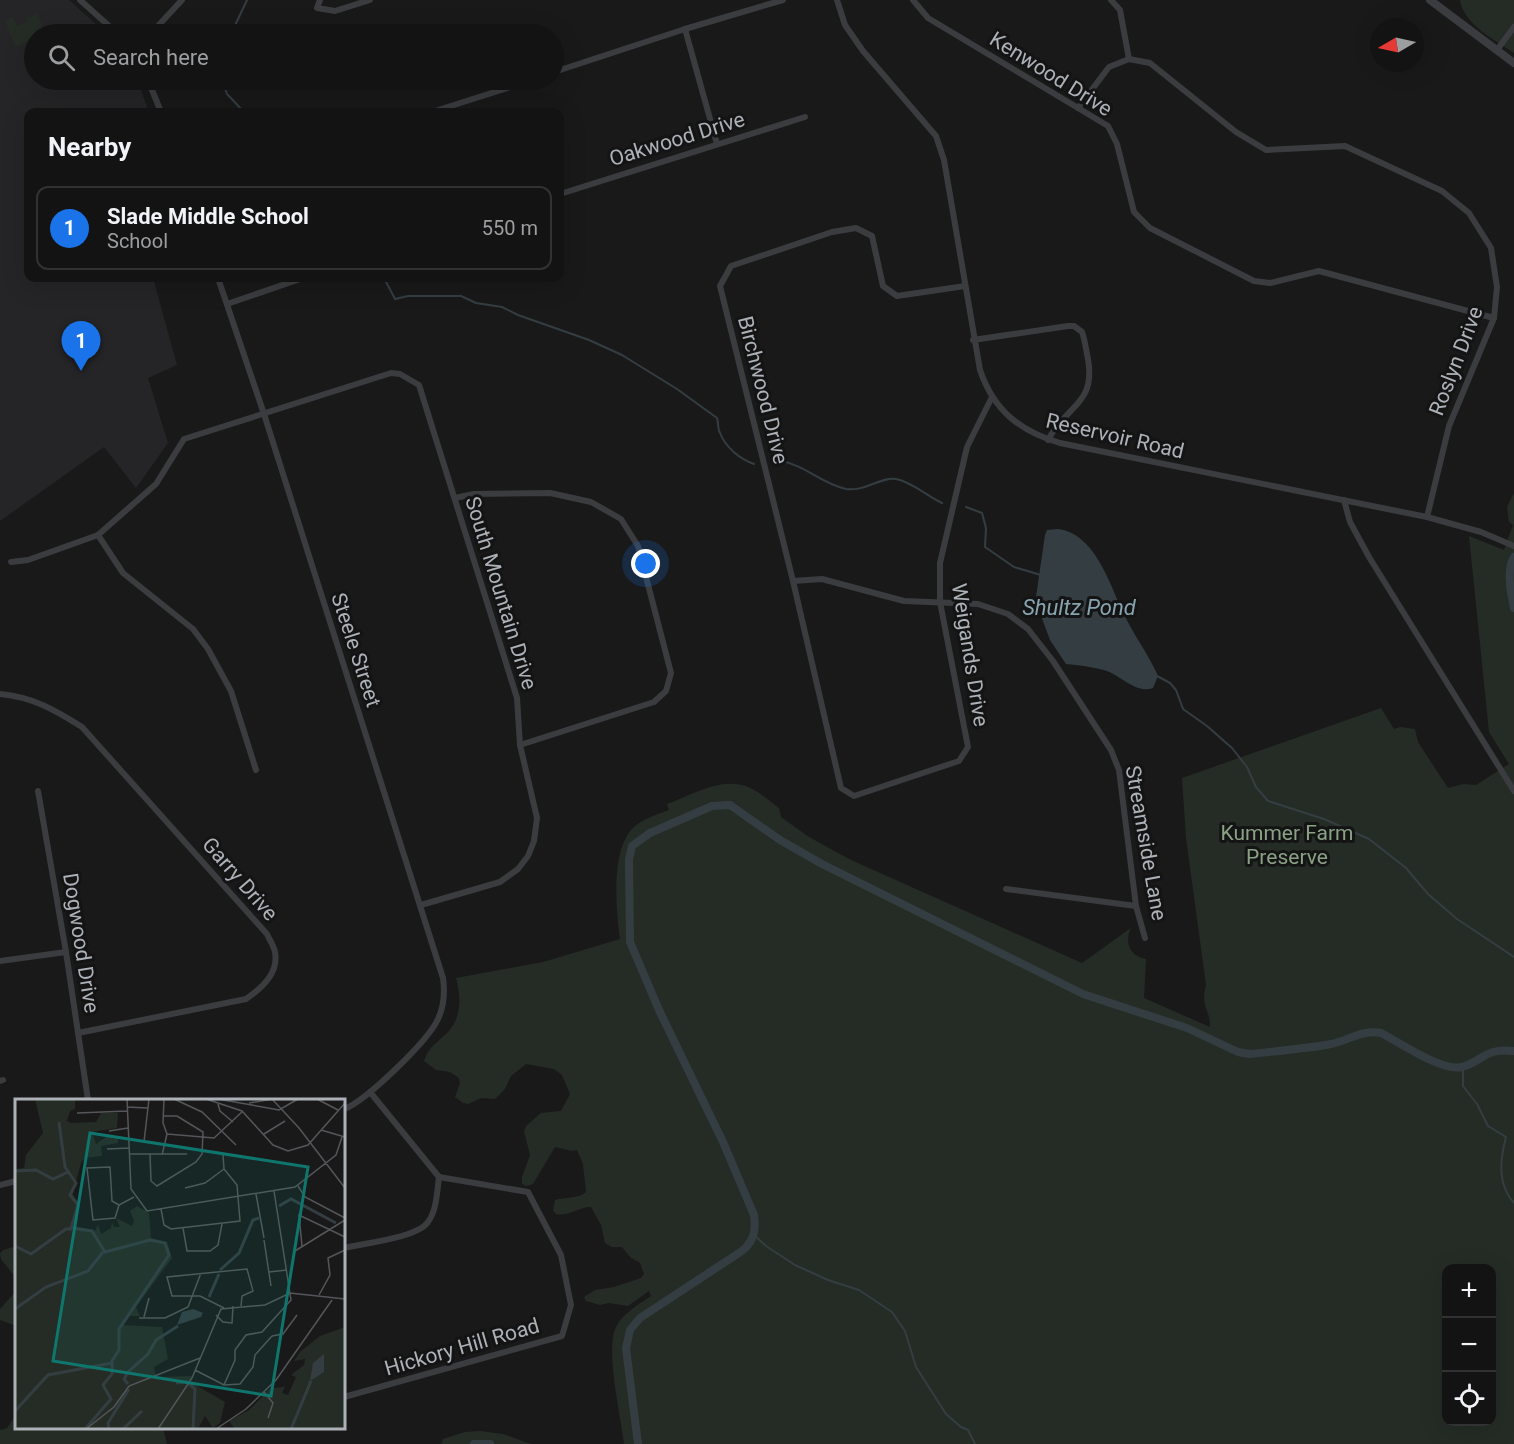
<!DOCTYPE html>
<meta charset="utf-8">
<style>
:root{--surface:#131314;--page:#1c1c1d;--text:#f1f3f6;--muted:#9d9ea0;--line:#323234;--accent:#1a73e8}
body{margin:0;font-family:Roboto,sans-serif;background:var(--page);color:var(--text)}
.controls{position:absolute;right:18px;bottom:18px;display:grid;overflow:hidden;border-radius:12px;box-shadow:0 6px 24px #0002}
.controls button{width:54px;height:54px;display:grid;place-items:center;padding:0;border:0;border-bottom:2px solid var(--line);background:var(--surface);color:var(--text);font:30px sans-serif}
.compass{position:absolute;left:1370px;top:18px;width:54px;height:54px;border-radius:50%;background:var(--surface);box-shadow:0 6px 24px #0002;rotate:261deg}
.you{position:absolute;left:646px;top:564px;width:21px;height:21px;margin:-15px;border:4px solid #fff;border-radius:50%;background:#1a73e8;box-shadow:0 0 0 9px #1a73e833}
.badge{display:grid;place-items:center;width:39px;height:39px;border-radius:50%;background:var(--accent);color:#fff;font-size:20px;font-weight:700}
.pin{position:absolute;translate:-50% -50px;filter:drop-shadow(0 2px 3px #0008)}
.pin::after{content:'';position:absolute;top:32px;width:21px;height:18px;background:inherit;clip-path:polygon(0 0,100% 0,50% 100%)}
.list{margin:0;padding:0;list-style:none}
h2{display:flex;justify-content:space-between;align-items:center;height:78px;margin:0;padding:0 24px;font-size:26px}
h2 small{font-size:20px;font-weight:400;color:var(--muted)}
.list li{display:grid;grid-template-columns:39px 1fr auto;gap:18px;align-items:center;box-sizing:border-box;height:84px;margin:0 12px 12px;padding:0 12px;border:2px solid var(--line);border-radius:12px}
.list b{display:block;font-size:22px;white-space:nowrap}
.list p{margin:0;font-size:20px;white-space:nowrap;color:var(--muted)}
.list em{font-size:20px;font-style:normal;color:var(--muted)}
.icon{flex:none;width:33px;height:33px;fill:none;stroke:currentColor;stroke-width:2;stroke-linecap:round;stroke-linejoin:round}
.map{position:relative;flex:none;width:1514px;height:1444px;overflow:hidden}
.search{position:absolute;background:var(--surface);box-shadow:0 6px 24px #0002;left:24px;top:24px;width:540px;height:66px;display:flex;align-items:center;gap:15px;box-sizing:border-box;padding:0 21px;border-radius:33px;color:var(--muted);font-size:22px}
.panel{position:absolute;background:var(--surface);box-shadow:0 6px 24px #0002;left:24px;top:108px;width:540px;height:174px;border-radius:12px}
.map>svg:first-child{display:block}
.built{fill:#252527}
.green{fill:#252c25;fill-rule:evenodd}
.water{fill:#343e42}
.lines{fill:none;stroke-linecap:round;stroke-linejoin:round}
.stream{stroke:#343e42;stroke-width:2}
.canal{stroke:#343e42;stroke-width:8}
.minor{stroke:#3a3c3f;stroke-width:6}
.tertiary{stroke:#3a3c3f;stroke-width:8}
.labels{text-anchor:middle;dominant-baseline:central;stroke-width:6;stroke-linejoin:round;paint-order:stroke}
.street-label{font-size:21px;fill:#adb2b8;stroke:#141415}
.park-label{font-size:21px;fill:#8aa186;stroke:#141415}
.water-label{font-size:22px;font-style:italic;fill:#88a4af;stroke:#141415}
.inset-river{fill:none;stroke:#343e42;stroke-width:3}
.inset-road{fill:none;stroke:#545659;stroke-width:1.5}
.view{fill:#0f766e;fill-opacity:0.15;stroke:#0f766e;stroke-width:3}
.inset-edge{fill:none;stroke:#adb2b8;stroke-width:3}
</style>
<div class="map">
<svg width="1514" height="1444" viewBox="0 0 1514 1444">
<rect width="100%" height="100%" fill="#19191a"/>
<!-- built -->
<polygon class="built" points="0,0 69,0 107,34 34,34 34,80 137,80 149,112 28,112 28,278 153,278 177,365 148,378 168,443 136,488 104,447 0,521"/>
<!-- green -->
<g class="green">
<path d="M1460,0H1514V53C1495,40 1464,25 1460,0Z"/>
<polygon points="38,13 44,34 34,34 34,39 15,47 5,20 13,17 17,26 27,22 26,18"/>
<path d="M1514,493V1444H624C621,1416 605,1351 616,1327C623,1313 638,1305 651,1296L649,1291L628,1306L609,1303L600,1305L586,1301L584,1297L595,1290L614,1287L641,1278L644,1274L640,1263L630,1257L622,1247H612L605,1243L601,1225L591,1207C578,1207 568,1217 556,1214L553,1210L555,1200C565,1197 578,1199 586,1192L583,1164L577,1150L572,1151L555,1147L533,1184L526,1186L522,1184V1177L530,1155L524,1131L526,1126L541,1113L561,1111L570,1094L562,1075L554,1069L526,1064L511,1076L505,1089L495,1099L481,1098L468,1104L463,1103L455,1097L460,1083L459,1078L450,1072L436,1070L424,1061C428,1047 438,1042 448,1032C462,1017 461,996 456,978L543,962L620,939C616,909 610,847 635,826C645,818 658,814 669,810L667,804C692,795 722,776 748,787C760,792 769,801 779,808L781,817L809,837L851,860L1082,963L1131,928C1124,943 1130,956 1146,959L1144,998L1210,1027C1210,1007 1200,1008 1206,985L1186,838L1182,778L1381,708L1394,729L1400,727L1415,729L1418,742L1448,788L1463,784L1476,785L1509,764L1489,732L1469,536L1504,550L1513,525L1509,522L1507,507ZM1446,1268H1492V1422H1446Z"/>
<polygon points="13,1247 16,1247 16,1278 1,1259 0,1254 3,1250"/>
<polygon points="16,1291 16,1326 0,1320 0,1309"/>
<polygon points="16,1415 16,1428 163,1428 167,1444 0,1444 0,1430 7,1428"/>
<polygon points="480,1431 503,1434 531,1444 441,1444 443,1439 465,1432"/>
</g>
<!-- water -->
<path class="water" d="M1058,529C1094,533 1109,582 1122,610C1132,633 1148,653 1158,676L1153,688C1135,694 1121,675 1104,670C1092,667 1079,665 1066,664L1050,640L1037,605L1036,597L1045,535L1047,530Z"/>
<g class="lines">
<!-- stream -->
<g class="stream">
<polyline points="231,34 247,0"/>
<polyline points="222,80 227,94 244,112"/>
<path d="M384,278L395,299L408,296H461L476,303L502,307L518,315L589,340L622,355L677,389L717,418C719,424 717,428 720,433C726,448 740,459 754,464"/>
<path d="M781,461C805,465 822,484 846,489C864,492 883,476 896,479C912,482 927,496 942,503"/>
<polyline points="966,507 982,513 986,528 985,547 1014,567 1041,575"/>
<polyline points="1157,676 1170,683 1176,690 1183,709 1207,726 1232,748 1247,767 1256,787 1268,801 1324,819 1369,839 1406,868 1428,894 1457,919 1514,957"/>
<path d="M1463,1067V1086L1477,1104L1488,1126L1506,1137C1500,1160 1497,1184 1514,1203"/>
<polyline points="754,1235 766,1246 795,1265 828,1280 859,1290 892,1312 905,1331 916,1367 946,1414 961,1427 968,1430 975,1444"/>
</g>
<!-- canal -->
<g class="canal">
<path d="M1514,557C1506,571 1511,593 1514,608"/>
<polyline points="474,1444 490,1444"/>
<path d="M638,1444L626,1348L630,1330L640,1318L742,1251C754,1241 756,1231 754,1215L723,1142L659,1010L630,942L629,860L632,846L650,833L712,806L730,805L780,840L822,864L1083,994L1187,1028L1238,1052L1250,1054C1277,1051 1304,1049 1331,1044C1348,1041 1362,1029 1381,1033C1399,1042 1442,1072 1462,1067C1485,1060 1484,1048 1514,1051"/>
</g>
<!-- minor -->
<g class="minor">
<polyline points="80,0 118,34"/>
<polyline points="320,0 317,8 335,11 370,0"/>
<path d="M837,0L845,25L863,51L936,136L944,160L980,370C994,411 1020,431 1060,443L1427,517L1481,532L1514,546"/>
<polyline points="913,0 928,18 1108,126 1117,144 1134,212 1150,228 1254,281 1270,283 1319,271 1494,318"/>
<polyline points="1111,0 1120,10 1129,59"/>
<polyline points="685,29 717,144"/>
<polyline points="147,34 157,27 182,0"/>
<polyline points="1497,50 1514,27"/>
<polyline points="554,72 685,29 783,0"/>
<polyline points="148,80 161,112"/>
<polyline points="1078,108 1109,67 1129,59 1150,63 1236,132 1266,150 1345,146 1442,191 1469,213 1491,248 1497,287 1494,318 1449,426 1427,517"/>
<polyline points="432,112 532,80"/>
<polyline points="560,194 805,117"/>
<path d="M218,278L264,414L443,978C445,992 444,1006 438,1019C428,1041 366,1101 344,1109"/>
<polyline points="965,286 897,296 883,286 872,236 856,228 832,232 731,266 720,286 793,581 841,788 854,796 959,761 968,747 940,602 940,563 967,447 992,397"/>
<polyline points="227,304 303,278"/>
<path d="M973,340L1068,326H1074L1082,332C1085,340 1086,350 1088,359C1096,405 1066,405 1048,440"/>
<polyline points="455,498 474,494 550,493 591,502 621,519 638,546 671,673 666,691 654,702 520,745"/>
<polyline points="1344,500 1350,522 1369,557 1514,791"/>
<polyline points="98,535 123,573 193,629 208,649 231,691 256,770"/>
<polyline points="11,562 28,560 98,535 156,484 184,439 391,373 400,374 419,385 517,698 520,745 537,818 534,841 528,856 518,869 500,882 421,905"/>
<polyline points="793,581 822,579 904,601 978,604 1008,614 1028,629 1053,661 1111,750 1119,770 1136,906 1145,938"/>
<path d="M0,694C33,697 55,710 82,727L267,934C269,939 274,946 275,952C279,973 262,988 246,999L78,1033"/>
<polyline points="38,791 66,952 88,1100"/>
<polyline points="1006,889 1136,906"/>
<polyline points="0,961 66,952"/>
<polyline points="0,1081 3,1080"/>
<polyline points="0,1185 16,1181"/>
<path d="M344,1248C364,1243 417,1238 428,1222C437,1210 437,1191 439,1177"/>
<polyline points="344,1397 562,1336 571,1305 561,1255 528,1192 439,1177 370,1092"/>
</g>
<!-- tertiary -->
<polyline class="tertiary" points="1430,0 1514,63"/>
</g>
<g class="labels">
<!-- street labels -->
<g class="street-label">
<text transform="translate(1051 74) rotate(32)">Kenwood Drive</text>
<text transform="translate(677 139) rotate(-17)">Oakwood Drive</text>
<text transform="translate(1456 361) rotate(-69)">Roslyn Drive</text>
<text transform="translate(763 390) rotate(76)">Birchwood Drive</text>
<text transform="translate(1115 436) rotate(13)">Reservoir Road</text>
<text transform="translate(501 593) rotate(73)">South Mountain Drive</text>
<text transform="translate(356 650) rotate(72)">Steele Street</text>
<text transform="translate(970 655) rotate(81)">Weigands Drive</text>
<text transform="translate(1146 843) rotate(80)">Streamside Lane</text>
<text transform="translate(240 879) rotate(49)">Garry Drive</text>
<text transform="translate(81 943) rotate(81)">Dogwood Drive</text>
<text transform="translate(462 1347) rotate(-16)">Hickory Hill Road</text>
</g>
<!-- park labels -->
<g class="park-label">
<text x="1287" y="833">Kummer Farm<tspan x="1287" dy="24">Preserve</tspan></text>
</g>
<!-- water labels -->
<g class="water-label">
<text x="1079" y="607">Shultz Pond</text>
</g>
</g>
<!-- overview -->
<g transform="translate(15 1099)">
<rect width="330" height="330" fill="#19191a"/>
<path d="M20,0H60V10L55,12L52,22L56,24L81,23L86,14H103L102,29L77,33L81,45L94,36L98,40L103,38V44L86,47L87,57L70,59L66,64L58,95L65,107L57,126L80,132L83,125L86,135L96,129L97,123L99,128H105L101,119L117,127L119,122L115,112L122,107L134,114L136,139L152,143L157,159L121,208L125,217H115L109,226L147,228L153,260L139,268L141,278L177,277L174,282L210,303L205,324L198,329L190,317L183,330H0V70L9,69L11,56L28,34ZM330,228V330H220L214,322L234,311L256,289L270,288L267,294L273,296L281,278L276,276L289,266L290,260L279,262L285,253L305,237Z" fill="#252c25"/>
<path d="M178,210L188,214L186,218L162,226L167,213ZM309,255V273L295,282L298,264Z" fill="#343e42"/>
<path class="inset-river" d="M44,23L50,68L61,84L55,96L63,106L56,129L77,132L90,153L135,141L150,144L154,156L104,230V251L97,262V275L88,286L96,300L70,330M0,72L21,71L38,80L53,73M264,107L276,100L321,124M0,147L16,155L51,130H57M205,171L224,154L238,121L244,119M194,198L204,175M0,210L31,188L73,172L88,153M161,284L172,283L180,290L178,330M113,285L109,280L113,273L133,255L141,241L163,227M0,312L33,276L97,264M94,330L93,324L114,290M108,330L127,312M276,330L296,282"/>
<path class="inset-road" d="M112,0L116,90L132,112L280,88L321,56L327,38M149,0L148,24L152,35M159,0L187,13L221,46M191,0L227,12L258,46L273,52L293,46L330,4M203,0L264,11L283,0M257,0L284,29L330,89M302,0L323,11M234,4L258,0M203,5L205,12L218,23M112,8L133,9M62,14L112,12M306,31L330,38M94,32L113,29M152,35L199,39L228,12M249,35L270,22M129,43L134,0M92,50L114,49M115,55H172M135,55L136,82L142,87L181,63L187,55L188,33L162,17H149M147,56L152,35M283,87L290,98L330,119M170,89L190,84L209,70M241,95L249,139M104,106L97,102L95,68L72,69L78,121L100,119L104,106L119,98M146,110L149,126L156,130L225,122L222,86L209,70L208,56M168,129L172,152H195L203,146L207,125M249,141L256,187M287,147L284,116L330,138M280,152L330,121M254,173L272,171M304,196L315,176L313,159L330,151M209,209L185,197H157L152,178L232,170L238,192L227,197L226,207M201,216L208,223L217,224L218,207M129,218L134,199M124,219H150L173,208L186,174M257,237L268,235L282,216M180,271L209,286L225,285L238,268L240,256L257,237M209,286L220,261V251L231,236L247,233L276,201L259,92M249,293L258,304L253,319M71,330L99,308L114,287L185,259M143,330L177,279L206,210L250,206L275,194L330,200M201,330L231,310L261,281L317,201"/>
<path class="view" d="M75,34L293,68L256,297L38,262Z"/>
<rect width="330" height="330" class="inset-edge"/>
</g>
</svg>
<div class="controls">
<button>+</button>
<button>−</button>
<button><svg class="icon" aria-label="locate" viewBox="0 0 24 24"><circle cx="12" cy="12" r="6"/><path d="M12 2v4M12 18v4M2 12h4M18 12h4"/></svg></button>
</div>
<svg class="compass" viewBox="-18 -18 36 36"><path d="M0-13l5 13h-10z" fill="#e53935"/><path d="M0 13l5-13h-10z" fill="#9d9ea0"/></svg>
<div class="you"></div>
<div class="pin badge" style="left:81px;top:371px">1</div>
<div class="search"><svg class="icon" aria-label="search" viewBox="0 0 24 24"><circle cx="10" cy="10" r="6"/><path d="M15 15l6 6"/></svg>Search here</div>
<section class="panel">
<h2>Nearby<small></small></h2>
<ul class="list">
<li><span class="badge">1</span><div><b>Slade Middle School</b><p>School</p></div><em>550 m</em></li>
</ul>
</section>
</div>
